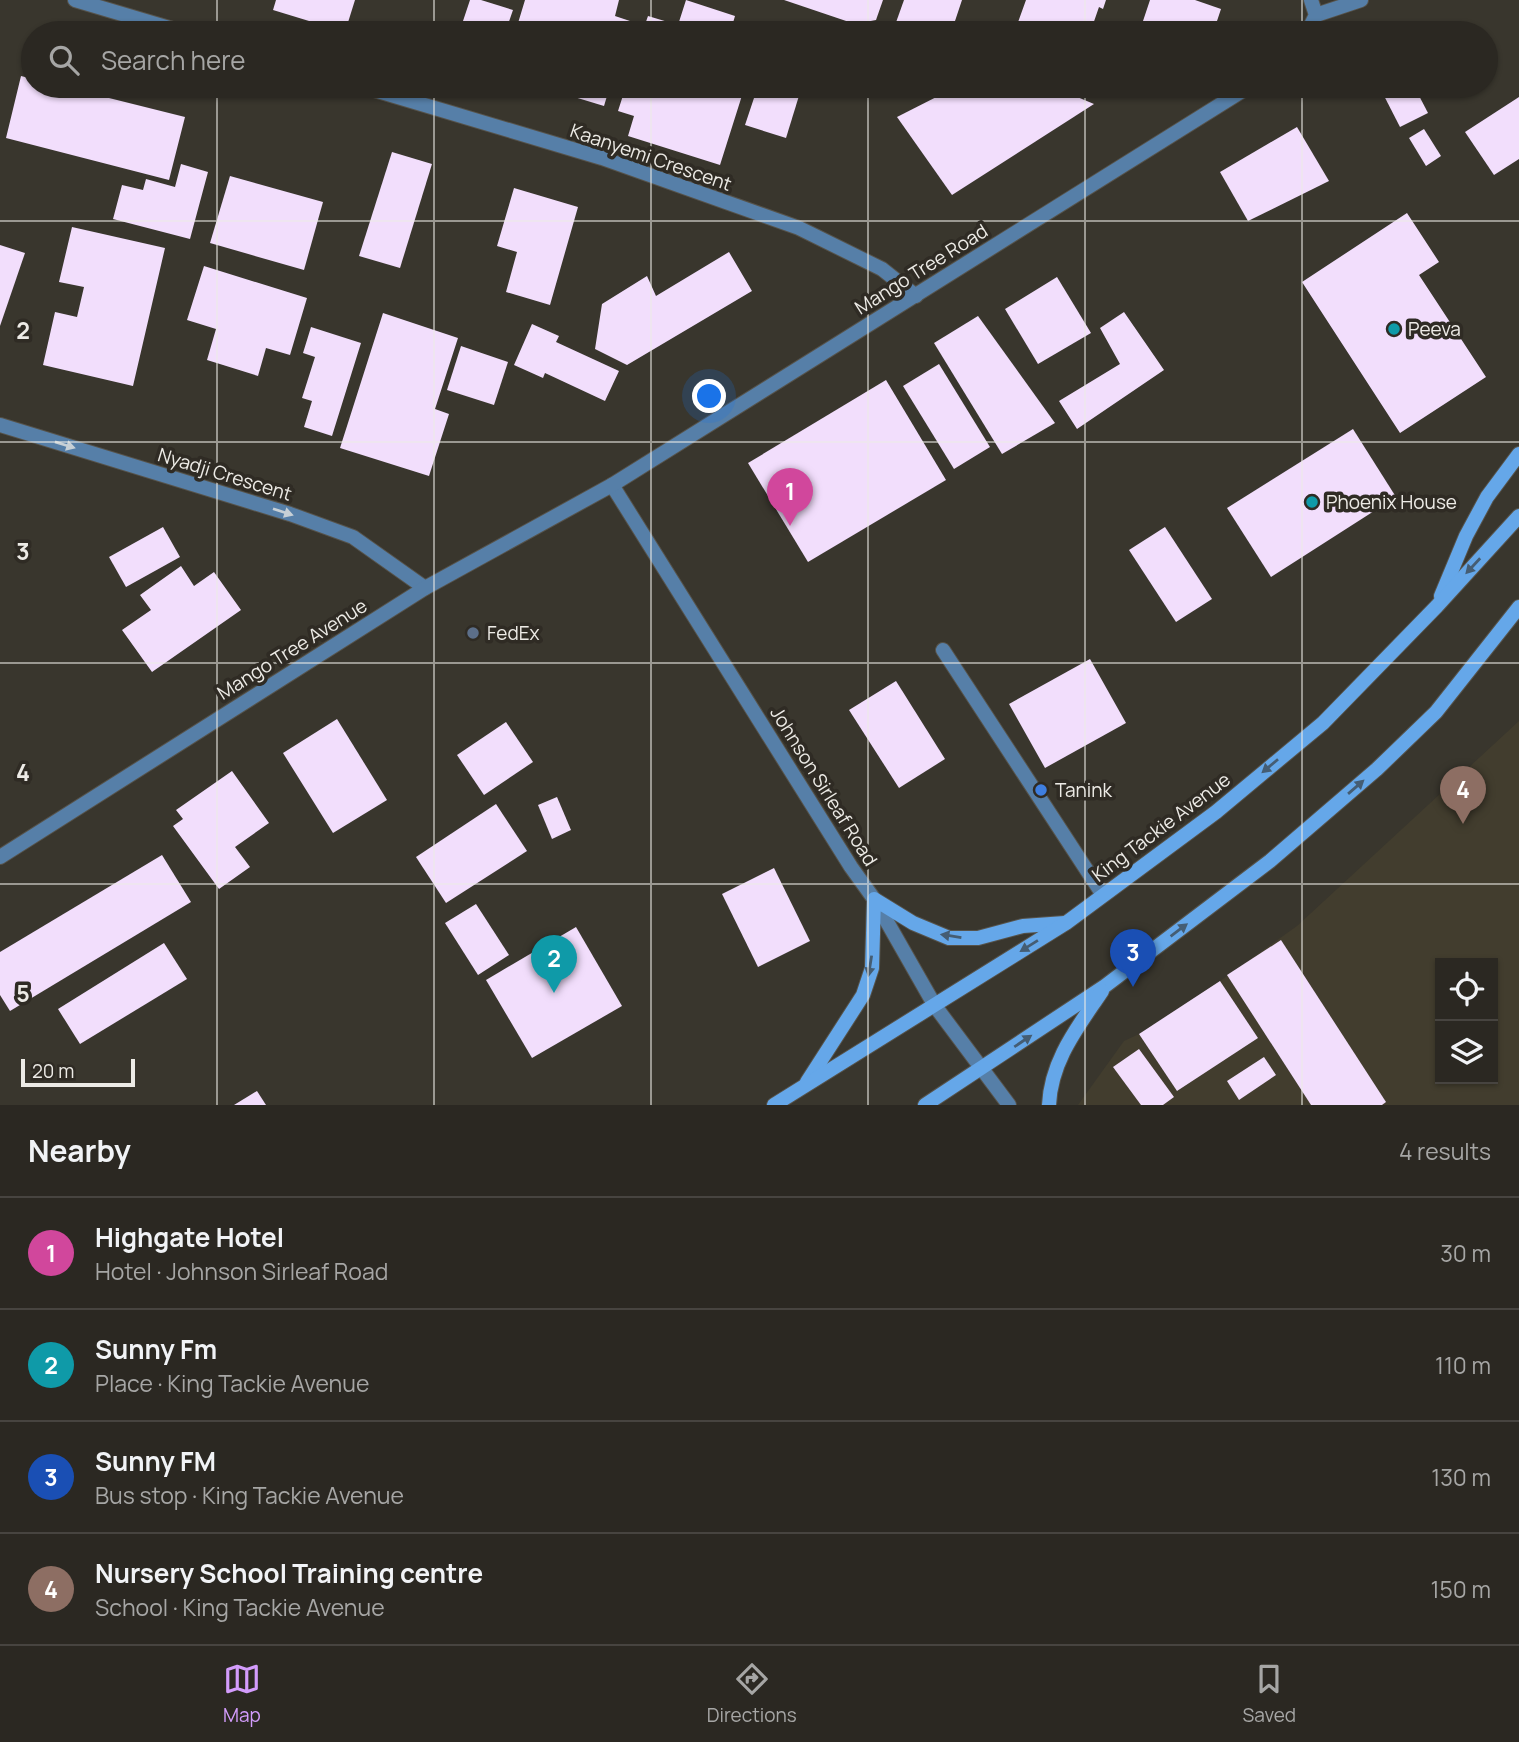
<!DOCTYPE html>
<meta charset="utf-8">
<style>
:root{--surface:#2b2822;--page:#37342f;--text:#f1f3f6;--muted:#a6a6a5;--line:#474440;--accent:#d39cfc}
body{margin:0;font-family:Manrope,sans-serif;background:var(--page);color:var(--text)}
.controls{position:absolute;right:21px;bottom:21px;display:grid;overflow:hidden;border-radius:0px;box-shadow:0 2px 5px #0004}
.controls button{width:63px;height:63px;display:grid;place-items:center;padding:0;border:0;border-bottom:2px solid var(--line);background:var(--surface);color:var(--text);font:35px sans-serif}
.scale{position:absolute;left:21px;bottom:18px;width:114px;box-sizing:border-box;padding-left:7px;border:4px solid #edebe6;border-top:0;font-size:19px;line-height:24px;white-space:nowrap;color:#edebe6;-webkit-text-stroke:5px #2f2b24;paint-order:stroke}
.you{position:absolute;left:710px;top:397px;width:24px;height:24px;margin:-18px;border:5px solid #fff;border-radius:50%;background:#1a73e8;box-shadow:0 0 0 10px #1a73e833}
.badge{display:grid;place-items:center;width:46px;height:46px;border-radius:50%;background:var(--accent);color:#fff;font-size:23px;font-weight:700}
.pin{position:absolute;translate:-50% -58px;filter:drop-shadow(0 2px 4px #0008)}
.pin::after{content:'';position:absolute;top:37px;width:24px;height:21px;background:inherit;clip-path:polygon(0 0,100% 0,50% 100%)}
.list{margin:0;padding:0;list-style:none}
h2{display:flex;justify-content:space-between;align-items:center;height:91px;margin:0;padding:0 28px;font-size:30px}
h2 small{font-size:23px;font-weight:400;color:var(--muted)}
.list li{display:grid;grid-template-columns:46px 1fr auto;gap:21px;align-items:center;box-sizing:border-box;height:112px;padding:0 28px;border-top:2px solid var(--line)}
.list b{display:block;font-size:26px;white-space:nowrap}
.list p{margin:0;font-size:23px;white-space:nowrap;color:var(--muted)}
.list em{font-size:23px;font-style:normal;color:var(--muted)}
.icon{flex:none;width:38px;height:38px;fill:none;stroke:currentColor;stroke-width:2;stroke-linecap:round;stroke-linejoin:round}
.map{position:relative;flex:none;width:1519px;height:1105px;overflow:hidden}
.search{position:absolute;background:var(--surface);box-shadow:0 2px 5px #0004;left:21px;right:21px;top:21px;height:77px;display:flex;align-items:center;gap:18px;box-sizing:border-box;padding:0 24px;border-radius:38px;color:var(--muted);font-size:26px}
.sheet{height:539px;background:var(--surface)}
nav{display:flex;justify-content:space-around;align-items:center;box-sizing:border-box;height:98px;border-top:2px solid var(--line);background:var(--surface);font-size:19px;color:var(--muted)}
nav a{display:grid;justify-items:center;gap:4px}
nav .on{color:var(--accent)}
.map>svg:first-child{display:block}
.built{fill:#423d2e;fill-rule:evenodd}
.building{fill:#f2defc}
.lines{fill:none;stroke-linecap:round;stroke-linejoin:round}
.service-casing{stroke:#56534b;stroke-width:16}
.minor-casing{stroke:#56534b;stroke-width:16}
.secondary-casing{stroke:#56534b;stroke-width:16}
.service{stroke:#567fa8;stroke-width:14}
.minor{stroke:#567fa8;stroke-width:14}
.secondary{stroke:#65a7e9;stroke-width:14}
.oneway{fill:#c7d0d6}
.oneway2{fill:#455d73}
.grid{fill:none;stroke:#edebe6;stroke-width:2;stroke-opacity:0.55}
.culture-dot{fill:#0f9aa8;stroke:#2f2b24;stroke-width:2.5}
.service-dot{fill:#5c6f8a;stroke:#2f2b24;stroke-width:2.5}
.shop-dot{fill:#3f7fe0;stroke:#2f2b24;stroke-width:2.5}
.labels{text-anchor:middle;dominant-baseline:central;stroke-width:7;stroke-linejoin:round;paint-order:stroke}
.street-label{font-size:19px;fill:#edebe6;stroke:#2f2b24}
.poi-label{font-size:19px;fill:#edebe6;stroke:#2f2b24;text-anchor:start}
.grid-label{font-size:23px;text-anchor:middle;font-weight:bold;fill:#edebe6;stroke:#2f2b24;stroke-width:7;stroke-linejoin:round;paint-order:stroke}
</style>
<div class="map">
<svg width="1519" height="1105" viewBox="0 0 1519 1105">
<rect width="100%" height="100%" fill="#39362d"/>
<!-- built -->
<path class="built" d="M1519,721V1105H1078L1124,1041L1139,1034L1220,981L1297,926ZM1440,963H1493V1079H1440Z"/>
<!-- building -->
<g class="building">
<polygon points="276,0 355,0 345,32 273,10"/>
<polygon points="470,0 481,0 513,10 505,33 459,33"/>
<polygon points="525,0 619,0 615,16 630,21 626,33 515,33"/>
<polygon points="686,0 735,16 730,33 642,33 648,16 678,25"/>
<polygon points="784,0 883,0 876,20 855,24"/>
<polygon points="904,0 962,0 951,33 910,33 894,28"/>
<polygon points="1026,0 1106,0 1103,9 1099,7 1090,33 1029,33 1030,30 1017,25"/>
<polygon points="1150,0 1195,0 1221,9 1213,33 1139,33"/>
<polygon points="21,76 33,79 33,86 61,86 185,117 169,180 6,138"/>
<polygon points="538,86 610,86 604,106"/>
<polygon points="626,86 745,86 720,165 628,136 634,116 618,111"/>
<polygon points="758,86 802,86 786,138 745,125"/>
<polygon points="958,86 1051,86 1094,104 952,195 897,117"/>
<polygon points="1076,86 1095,86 1091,97 1074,91"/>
<polygon points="1379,86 1414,86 1428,113 1400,127"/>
<polygon points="1519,97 1519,159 1494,175 1465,132"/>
<polygon points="1297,127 1329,181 1248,221 1220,172"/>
<polygon points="1424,129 1441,156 1426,166 1409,138"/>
<polygon points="392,152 432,164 400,268 359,256"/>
<polygon points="181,164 208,172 190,239 113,219 122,185 143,190 146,179 175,187"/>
<polygon points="230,176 323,202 304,270 210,243"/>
<polygon points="514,188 578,207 550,305 506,292 517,252 497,246"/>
<polygon points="1407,213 1439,262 1419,275 1486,377 1400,433 1302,282"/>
<polygon points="72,227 165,248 133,386 43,365 55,312 77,317 84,287 59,282"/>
<polygon points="0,245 25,253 0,326"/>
<polygon points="729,252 752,291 627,365 595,349 602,304 647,276 656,296"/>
<polygon points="204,266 307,298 290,355 266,348 258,376 207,360 216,329 187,320"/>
<polygon points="1057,277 1091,333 1038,364 1005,309"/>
<polygon points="1124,312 1164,370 1077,429 1059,401 1120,364 1100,328"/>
<polygon points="383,313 458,338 435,409 449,414 429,476 340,448"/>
<polygon points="978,316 1055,423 1002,454 934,343"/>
<polygon points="532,324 559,336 556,342 619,371 605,401 545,373 543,378 514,365"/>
<polygon points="311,327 361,343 332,436 304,427 312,401 302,398 315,357 303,353"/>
<polygon points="461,346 508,362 494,405 447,390"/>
<polygon points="939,364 990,447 954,469 903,386"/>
<polygon points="886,380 946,480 808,562 748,463"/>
<polygon points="1353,429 1396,497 1271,577 1227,508"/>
<polygon points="163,527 180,557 126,587 109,557"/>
<polygon points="1165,527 1212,599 1176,622 1129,550"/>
<polygon points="181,566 194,586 214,572 241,610 152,672 122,630 151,610 140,595"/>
<polygon points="1090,659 1126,723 1045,768 1009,704"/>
<polygon points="896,681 945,759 899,788 849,710"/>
<polygon points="337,719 387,800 333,833 283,753"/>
<polygon points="506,722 533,762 484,795 457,755"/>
<polygon points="232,771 269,823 235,847 250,867 219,889 173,826 183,819 176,810"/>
<polygon points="557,797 571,830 552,839 538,805"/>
<polygon points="496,804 527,851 446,903 416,857"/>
<polygon points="162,855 191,902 10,1011 0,995 0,952"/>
<polygon points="774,868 810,941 758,967 722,894"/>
<polygon points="476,904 509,955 478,975 445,923"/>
<polygon points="576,927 622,1006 532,1058 486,980"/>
<polygon points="1281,940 1386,1102 1382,1105 1311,1105 1227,975"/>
<polygon points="164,943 187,979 80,1044 58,1009"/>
<polygon points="1220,981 1258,1038 1177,1091 1139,1034"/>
<polygon points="1139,1049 1174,1097 1163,1105 1141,1105 1113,1067"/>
<polygon points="1264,1057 1276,1075 1239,1100 1227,1081"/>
<polygon points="257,1091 266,1105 234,1105"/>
</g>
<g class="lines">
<!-- service casing -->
<g class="service-casing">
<g id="service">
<polyline points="1316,15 1361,0"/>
<polyline points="943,650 1103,895"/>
</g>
</g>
<!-- minor casing -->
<g class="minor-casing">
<g id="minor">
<polyline points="75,0 186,33"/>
<polyline points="1307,33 1316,15 1311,0"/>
<polyline points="361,86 602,158 799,228 882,269 916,296"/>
<polyline points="0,425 290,514 353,537 425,588"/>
<polyline points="612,485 851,867 874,899 935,1006 1009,1105"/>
<polyline points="0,857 425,588 612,485 1250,86"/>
</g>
</g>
<!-- secondary casing -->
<g class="secondary-casing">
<g id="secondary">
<polyline points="1441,596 1466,536 1487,497 1519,454"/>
<polyline points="807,1082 863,995 872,968 874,899 913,923 949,938 978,938 1023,926 1065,923"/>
<polyline points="774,1105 1066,923 1216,812 1323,723 1437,606 1519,516"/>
<polyline points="925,1105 1105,986 1270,861 1377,769 1436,712 1519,607"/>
<path d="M1049,1105C1051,1060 1078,1027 1102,991"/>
</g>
</g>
<!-- service -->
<use href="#service" class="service"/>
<!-- minor -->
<use href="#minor" class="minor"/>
<!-- secondary -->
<use href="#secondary" class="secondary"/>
</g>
<!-- one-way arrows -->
<defs><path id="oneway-solid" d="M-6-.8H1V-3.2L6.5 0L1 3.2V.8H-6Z" transform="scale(1.75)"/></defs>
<g class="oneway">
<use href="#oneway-solid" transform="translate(65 445) rotate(17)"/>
<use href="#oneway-solid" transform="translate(283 512) rotate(18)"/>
</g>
<g class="oneway2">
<use href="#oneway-solid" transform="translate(1473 566) rotate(133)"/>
<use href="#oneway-solid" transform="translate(1270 766) rotate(140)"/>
<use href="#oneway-solid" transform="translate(1356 787) rotate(-41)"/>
<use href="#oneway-solid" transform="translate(1179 930) rotate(-37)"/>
<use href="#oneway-solid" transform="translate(951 936) rotate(-171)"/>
<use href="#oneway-solid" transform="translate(1029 946) rotate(148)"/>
<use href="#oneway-solid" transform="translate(870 966) rotate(99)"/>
<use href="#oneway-solid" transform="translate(1023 1041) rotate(-34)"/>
</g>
<!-- grid -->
<path class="grid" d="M217,0V33M434,0V33M651,0V33M868,0V33M1085,0V33M1302,0V33M217,86V1105M434,86V1105M651,86V1105M868,86V1105M1085,86V1105M1302,86V1105M0,221H1519M0,442H1519M0,663H1519M0,884H1519"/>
<!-- markers -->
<g class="culture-dot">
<circle cx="1394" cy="329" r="7"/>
<circle cx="1312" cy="502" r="7"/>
</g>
<circle class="service-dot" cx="473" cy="633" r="7"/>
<circle class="shop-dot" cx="1041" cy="790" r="7"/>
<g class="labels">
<!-- street labels -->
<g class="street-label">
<text transform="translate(651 157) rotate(19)">Kaanyemi Crescent</text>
<text transform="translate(921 269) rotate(-32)">Mango Tree Road</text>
<text transform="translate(225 474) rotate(17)">Nyadji Crescent</text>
<text transform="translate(292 649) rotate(-32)">Mango Tree Avenue</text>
<text transform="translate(824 786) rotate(58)">Johnson Sirleaf Road</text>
<text transform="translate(1161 827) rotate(-37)">King Tackie Avenue</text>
</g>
<!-- poi labels -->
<g class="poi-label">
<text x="1408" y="329">Peeva</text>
<text x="1326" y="502">Phoenix House</text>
<text x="487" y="633">FedEx</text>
<text x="1055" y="790">Tanink</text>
</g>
</g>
<g class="grid-label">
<text x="23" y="339">2</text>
<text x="23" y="560">3</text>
<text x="23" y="781">4</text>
<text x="23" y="1002">5</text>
</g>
</svg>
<div class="controls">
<button><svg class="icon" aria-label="locate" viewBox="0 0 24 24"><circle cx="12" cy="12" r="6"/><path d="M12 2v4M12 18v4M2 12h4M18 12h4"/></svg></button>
<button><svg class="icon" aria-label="layers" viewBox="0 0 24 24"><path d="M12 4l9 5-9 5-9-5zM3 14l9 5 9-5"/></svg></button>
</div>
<div class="scale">20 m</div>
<div class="you"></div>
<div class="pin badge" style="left:790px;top:526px;background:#d1479c">1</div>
<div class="pin badge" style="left:554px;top:993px;background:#0f9aa8">2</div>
<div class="pin badge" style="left:1133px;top:987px;background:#1a4fb4">3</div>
<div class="pin badge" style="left:1463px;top:824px;background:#8d6e63">4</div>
<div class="search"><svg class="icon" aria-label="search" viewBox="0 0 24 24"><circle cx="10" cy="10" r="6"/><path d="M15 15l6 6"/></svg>Search here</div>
</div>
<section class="sheet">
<h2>Nearby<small>4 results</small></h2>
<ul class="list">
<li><span class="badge" style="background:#d1479c">1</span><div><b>Highgate Hotel</b><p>Hotel · Johnson Sirleaf Road</p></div><em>30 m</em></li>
<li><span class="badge" style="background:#0f9aa8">2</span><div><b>Sunny Fm</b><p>Place · King Tackie Avenue</p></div><em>110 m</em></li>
<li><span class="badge" style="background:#1a4fb4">3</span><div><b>Sunny FM</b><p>Bus stop · King Tackie Avenue</p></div><em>130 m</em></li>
<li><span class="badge" style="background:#8d6e63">4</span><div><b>Nursery School Training centre</b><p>School · King Tackie Avenue</p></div><em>150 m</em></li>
</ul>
</section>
<nav>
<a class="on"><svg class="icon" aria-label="map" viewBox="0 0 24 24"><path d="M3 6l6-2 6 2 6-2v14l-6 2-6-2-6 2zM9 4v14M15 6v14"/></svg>Map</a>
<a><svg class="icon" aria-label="directions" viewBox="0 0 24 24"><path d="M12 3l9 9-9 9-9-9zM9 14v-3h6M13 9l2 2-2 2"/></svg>Directions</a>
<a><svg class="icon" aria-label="saved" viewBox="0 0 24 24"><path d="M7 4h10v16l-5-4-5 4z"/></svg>Saved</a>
</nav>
